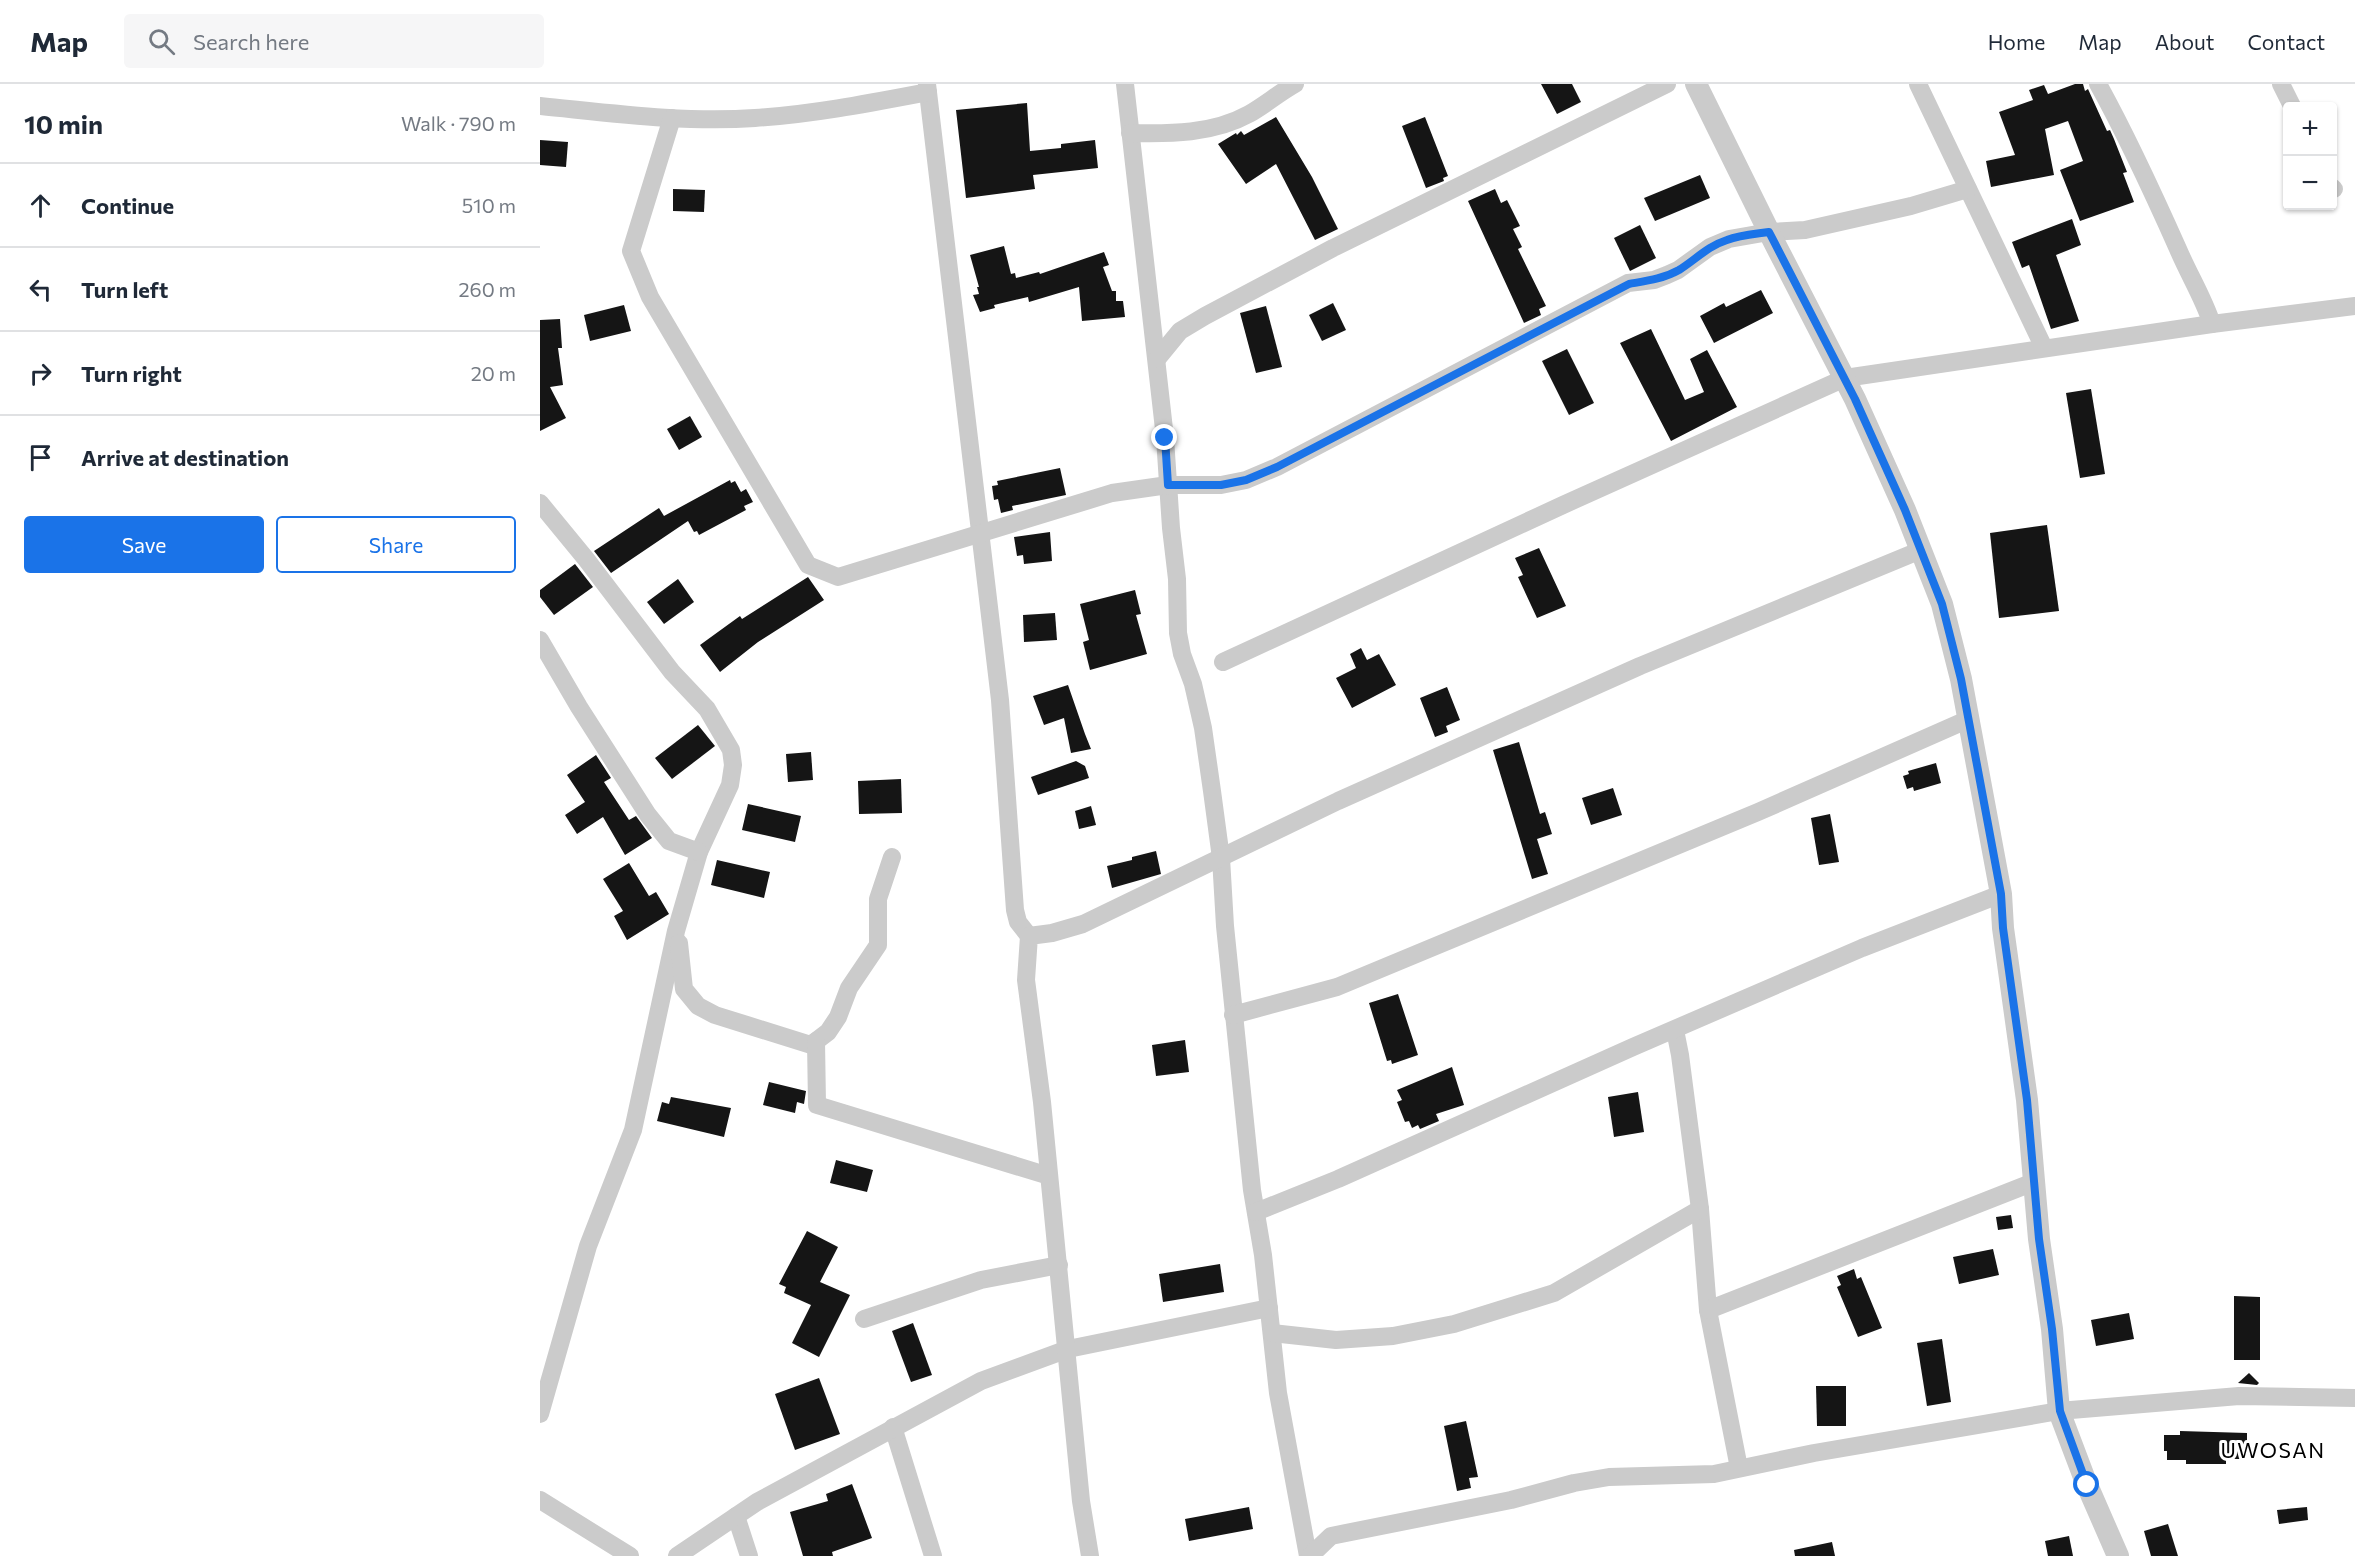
<!DOCTYPE html>
<meta charset="utf-8">
<style>
:root{--surface:#fff;--page:#f6f6f7;--text:#1f2937;--muted:#747a83;--line:#e0e1e3;--accent:#1a73e8}
body{margin:0;font-family:Commissioner,sans-serif;background:var(--page);color:var(--text)}
.controls{position:absolute;right:18px;top:18px;display:grid;overflow:hidden;border-radius:6px;box-shadow:0 2px 4px #0004}
.controls button{width:54px;height:54px;display:grid;place-items:center;padding:0;border:0;border-bottom:2px solid var(--line);background:var(--surface);color:var(--text);font:30px sans-serif}
.stop{position:absolute;width:18px;height:18px;margin:-14px;border:4px solid #1a73e8;border-radius:50%;background:#fff}
.stop.end{background:#1a73e8;border-color:#fff;box-shadow:0 2px 6px #0008}
.list{margin:0;padding:0;list-style:none}
h2{display:flex;justify-content:space-between;align-items:center;height:78px;margin:0;padding:0 24px;font-size:26px}
h2 small{font-size:20px;font-weight:400;color:var(--muted)}
.list li{display:grid;grid-template-columns:39px 1fr auto;gap:18px;align-items:center;box-sizing:border-box;height:84px;padding:0 24px;border-top:2px solid var(--line)}
.list b{display:block;font-size:22px;white-space:nowrap}
.list em{font-size:20px;font-style:normal;color:var(--muted)}
.actions{display:flex;gap:12px;padding:18px 24px}
.actions a{flex:1;padding:14px 0;border:2px solid var(--accent);border-radius:6px;text-align:center;font-size:21px;color:var(--accent)}
.actions .main{background:var(--accent);color:#fff}
.icon{flex:none;width:33px;height:33px;fill:none;stroke:currentColor;stroke-width:2;stroke-linecap:round;stroke-linejoin:round}
.map{position:relative;flex:none;width:1815px;height:1472px;overflow:hidden}
header{display:flex;align-items:center;gap:36px;box-sizing:border-box;height:84px;padding:0 30px;background:var(--surface);border-bottom:2px solid var(--line)}
header strong{font-size:28px}
nav{display:flex;gap:33px;margin-inline-start:auto;font-size:21px}
.search{width:420px;height:54px;background:var(--page);display:flex;align-items:center;gap:15px;box-sizing:border-box;padding:0 21px;border-radius:6px;color:var(--muted);font-size:22px}
main{display:flex}
aside{flex:1;background:var(--surface)}
.map>svg:first-child{display:block}
.building{fill:#151515}
.lines{fill:none;stroke-linecap:round;stroke-linejoin:round}
.minor{stroke:#cbcbcb;stroke-width:18}
.tertiary{stroke:#cbcbcb;stroke-width:22}
.route{stroke:#1a73e8;stroke-width:8}
.labels{text-anchor:middle;dominant-baseline:central;stroke-width:6;stroke-linejoin:round;paint-order:stroke}
.quarter-label{font-size:21px;letter-spacing:1.5px;fill:#000;stroke:#fff}
</style>
<header>
<strong>Map</strong>
<div class="search"><svg class="icon" aria-label="search" viewBox="0 0 24 24"><circle cx="10" cy="10" r="6"/><path d="M15 15l6 6"/></svg>Search here</div>
<nav><a>Home</a><a>Map</a><a>About</a><a>Contact</a></nav>
</header>
<main>
<aside>
<h2>10 min<small>Walk · 790 m</small></h2>
<ul class="list">
<li><svg class="icon" aria-label="ahead" viewBox="0 0 24 24"><path d="M12 20V5M6 11l6-6 6 6"/></svg><div><b>Continue</b></div><em>510 m</em></li>
<li><svg class="icon" aria-label="left" viewBox="0 0 24 24"><path d="M17 20v-9H6M10 6l-5 5 5 5"/></svg><div><b>Turn left</b></div><em>260 m</em></li>
<li><svg class="icon" aria-label="right" viewBox="0 0 24 24"><path d="M7 20v-9h11M14 6l5 5-5 5"/></svg><div><b>Turn right</b></div><em>20 m</em></li>
<li><svg class="icon" aria-label="arrive" viewBox="0 0 24 24"><path d="M6 21V4h12l-3 4 3 4H6"/></svg><div><b>Arrive at destination</b></div></li>
</ul>
<div class="actions"><a class="main">Save</a><a>Share</a></div>
</aside>
<div class="map">
<svg width="1815" height="1472" viewBox="0 0 1815 1472">
<rect width="100%" height="100%" fill="#fff"/>
<!-- building -->
<g class="building">
<polygon points="1001,0 1032,0 1041,18 1017,30"/>
<polygon points="1535,0 1543,0 1545,7 1548,5 1567,47 1570,46 1574,55 1587,88 1583,89 1594,118 1540,137 1520,86 1543,77 1528,37 1505,45 1514,91 1451,103 1446,77 1475,71 1459,28 1493,16 1489,6 1504,1 1508,10"/>
<polygon points="487,19 490,67 521,64 521,60 555,56 558,84 493,91 495,105 426,114 416,26"/>
<polygon points="736,33 772,93 798,145 775,156 736,80 706,100 678,60 696,49 697,51 701,47 704,51"/>
<polygon points="885,33 908,92 903,94 904,97 886,104 862,42"/>
<polygon points="0,56 28,58 26,83 0,81"/>
<polygon points="1160,91 1170,114 1115,137 1104,114"/>
<polygon points="133,105 165,106 164,128 133,127"/>
<polygon points="955,105 961,119 967,116 980,142 973,145 982,163 978,165 1006,222 999,225 1001,231 984,239 928,117"/>
<polygon points="1532,135 1541,161 1516,171 1539,237 1511,245 1489,181 1482,184 1472,158"/>
<polygon points="1100,141 1116,174 1090,187 1074,154"/>
<polygon points="464,162 471,190 475,189 476,194 499,188 500,190 564,168 569,181 563,183 572,207 576,207 576,217 583,217 585,233 542,237 539,203 489,218 488,213 454,221 455,224 440,228 433,211 439,210 437,203 439,203 430,171"/>
<polygon points="1221,206 1233,229 1174,259 1160,232 1184,219 1186,223"/>
<polygon points="793,219 806,246 782,257 769,231"/>
<polygon points="84,221 91,247 50,257 44,231"/>
<polygon points="726,222 742,283 716,289 700,229"/>
<polygon points="20,235 22,264 18,264 23,301 10,303 26,334 0,347 0,236"/>
<polygon points="1111,245 1145,316 1164,308 1150,275 1167,266 1197,323 1131,357 1080,259"/>
<polygon points="1027,265 1054,319 1029,331 1002,277"/>
<polygon points="1551,305 1565,390 1540,394 1526,309"/>
<polygon points="150,332 162,353 139,366 127,345"/>
<polygon points="520,384 526,411 472,422 473,426 461,429 458,415 454,416 452,402 458,401 457,397"/>
<polygon points="190,396 191,399 195,397 201,408 206,405 213,418 204,422 206,426 159,451 157,447 154,448 148,437 71,489 54,467 119,424 124,432"/>
<polygon points="1507,441 1519,527 1459,534 1450,449"/>
<polygon points="510,448 512,477 484,480 483,471 477,472 474,453"/>
<polygon points="999,464 1026,522 997,534 978,493 983,491 975,474"/>
<polygon points="35,480 53,503 14,531 0,513 0,506"/>
<polygon points="268,493 284,516 218,558 180,588 160,561 200,532 202,535"/>
<polygon points="138,495 154,518 124,540 107,518"/>
<polygon points="595,506 601,530 596,531 607,570 550,586 543,558 549,556 540,520"/>
<polygon points="515,529 517,556 484,558 483,531"/>
<polygon points="821,564 827,576 839,570 856,601 812,624 796,594 816,584 810,570"/>
<polygon points="528,601 545,650 551,665 531,669 524,634 504,641 493,612"/>
<polygon points="907,603 920,636 906,642 908,648 895,653 880,614"/>
<polygon points="158,641 175,662 132,695 115,674"/>
<polygon points="979,658 1000,730 1005,728 1012,750 997,755 1008,790 992,795 953,666"/>
<polygon points="271,668 273,696 248,698 246,670"/>
<polygon points="56,671 71,694 64,698 89,736 96,732 112,754 85,771 63,733 37,750 25,731 45,718 27,691"/>
<polygon points="536,677 545,682 549,694 498,711 491,693"/>
<polygon points="1396,679 1401,699 1374,707 1373,703 1367,705 1363,692 1369,690 1368,687"/>
<polygon points="361,695 362,729 319,730 318,697"/>
<polygon points="1073,704 1082,731 1051,741 1042,714"/>
<polygon points="208,720 261,732 255,758 202,746"/>
<polygon points="551,722 556,741 539,745 535,727"/>
<polygon points="1290,730 1299,778 1279,781 1271,734"/>
<polygon points="616,767 621,790 572,804 567,782 592,776 592,773"/>
<polygon points="177,776 230,788 224,814 171,801"/>
<polygon points="89,779 109,812 116,808 129,830 87,856 74,832 83,827 63,795"/>
<polygon points="858,910 878,971 852,980 851,976 847,977 829,919"/>
<polygon points="645,956 649,988 616,992 612,961"/>
<polygon points="912,983 924,1021 896,1030 899,1037 880,1045 878,1041 872,1044 869,1037 865,1038 857,1018 862,1016 857,1006"/>
<polygon points="229,998 266,1007 264,1020 257,1018 255,1029 223,1021"/>
<polygon points="1098,1008 1104,1048 1074,1053 1068,1013"/>
<polygon points="131,1013 191,1024 184,1053 117,1037 122,1018 129,1020"/>
<polygon points="296,1076 333,1086 327,1108 290,1099"/>
<polygon points="1471,1131 1473,1144 1458,1146 1456,1133"/>
<polygon points="267,1147 298,1163 280,1198 310,1211 279,1273 252,1259 271,1221 244,1209 246,1203 239,1200"/>
<polygon points="1453,1165 1459,1191 1419,1200 1413,1173"/>
<polygon points="680,1180 684,1208 623,1218 619,1190"/>
<polygon points="1314,1185 1317,1195 1321,1193 1342,1244 1318,1253 1297,1203 1301,1201 1297,1192"/>
<polygon points="1694,1212 1720,1213 1720,1276 1694,1276"/>
<polygon points="1589,1229 1594,1255 1556,1262 1551,1236"/>
<polygon points="373,1239 392,1291 371,1298 352,1247"/>
<polygon points="1402,1255 1411,1318 1387,1322 1377,1259"/>
<polygon points="1709,1289 1719,1299 1717,1301 1698,1299"/>
<polygon points="279,1294 300,1350 255,1366 235,1310"/>
<polygon points="1276,1302 1306,1302 1306,1342 1277,1342"/>
<polygon points="926,1337 938,1393 929,1394 931,1404 917,1407 904,1342"/>
<polygon points="1640,1347 1707,1349 1707,1364 1703,1364 1703,1375 1686,1375 1686,1380 1646,1380 1646,1376 1627,1376 1627,1367 1624,1367 1624,1351 1640,1351"/>
<polygon points="312,1400 332,1454 292,1468 293,1472 263,1472 250,1428 288,1417 286,1410"/>
<polygon points="709,1423 713,1445 649,1457 645,1435"/>
<polygon points="1767,1423 1768,1436 1739,1440 1737,1426"/>
<polygon points="1628,1440 1638,1472 1611,1472 1604,1447"/>
<polygon points="1529,1452 1533,1472 1508,1472 1505,1457"/>
<polygon points="1292,1458 1295,1472 1255,1472 1254,1466"/>
</g>
<g class="lines">
<!-- minor -->
<g class="minor">
<polyline points="387,0 460,616 475,826 478,838 489,852"/>
<polyline points="585,0 625,354 631,444 637,495 638,549 642,570 653,600 663,644 672,707 681,774 685,842 712,1106 723,1171 738,1309 768,1472"/>
<polyline points="1378,0 1504,264"/>
<polyline points="1741,0 1752,22"/>
<path d="M0,22C71,29 144,39 215,34C274,30 330,19 388,8"/>
<polyline points="132,34 91,167 110,213 268,481 298,493 572,409 628,401 681,401 706,396 737,383 1088,199 1114,196 1127,191 1138,186 1170,163 1189,155 1229,148 1265,146 1371,122 1428,105"/>
<path d="M590,49C630,50 673,50 709,30C725,21 739,9 755,0"/>
<polyline points="1792,103 1794,105"/>
<polyline points="1672,240 1815,222"/>
<polyline points="617,275 640,247 665,232 793,164 1127,0"/>
<polyline points="0,419 46,475 132,588 167,625 191,666 193,681 190,701 159,768 136,847 93,1046 48,1162 0,1330"/>
<polyline points="0,556 39,623 108,731 129,757 159,768"/>
<path d="M683,578L1023,421L1305,294L1672,240C1663,213 1649,191 1638,165C1613,109 1588,54 1558,0"/>
<polyline points="139,859 144,905 158,922 175,931 271,961 288,948 298,933 309,904 338,861 338,815 352,773"/>
<polyline points="693,931 797,903 1218,728 1429,635"/>
<polyline points="1135,946 1140,971 1160,1125 1168,1226 1199,1384"/>
<polyline points="276,957 277,1021 509,1092"/>
<polyline points="716,1128 798,1095 1093,963 1322,864 1461,810"/>
<polyline points="1168,1226 1494,1098"/>
<polyline points="324,1235 441,1196 519,1181"/>
<polyline points="732,1249 796,1256 853,1252 914,1240 1014,1209 1160,1125"/>
<polyline points="353,1343 393,1472"/>
<polyline points="0,1416 90,1472"/>
<polyline points="196,1432 209,1472"/>
<polyline points="137,1472 217,1418 441,1297 528,1265 729,1224"/>
<polyline points="550,1472 541,1417 502,1018 486,896 489,852 512,849 543,840 798,717 1100,582 1381,466"/>
<polyline points="770,1472 791,1452 971,1416 1034,1399 1069,1393 1174,1390 1274,1369 1519,1327 1699,1312 1815,1314"/>
</g>
<!-- tertiary -->
<polyline class="tertiary" points="1156,0 1233,156 1315,315 1365,426 1402,520 1421,595 1461,810 1463,844 1487,1016 1499,1155 1512,1245 1519,1327 1547,1401 1578,1472"/>
</g>
<g class="lines">
<!-- route -->
<path class="route" d="M625,354L628,401H681L706,396L737,383L1089,200C1106,197 1123,195 1139,186C1155,176 1168,162 1187,156C1200,151 1216,150 1229,148L1315,315L1365,426L1402,520L1421,595L1461,810L1463,844L1487,1016L1499,1155L1512,1245L1520,1327L1547,1401"/>
</g>
<g class="labels">
<!-- quarter labels -->
<g class="quarter-label">
<text x="1733" y="1365">UWOSAN</text>
</g>
</g>
</svg>
<div class="controls">
<button>+</button>
<button>−</button>
</div>
<div class="stop" style="left:1547px;top:1401px"></div>
<div class="stop end" style="left:625px;top:354px"></div>
</div>
</main>
